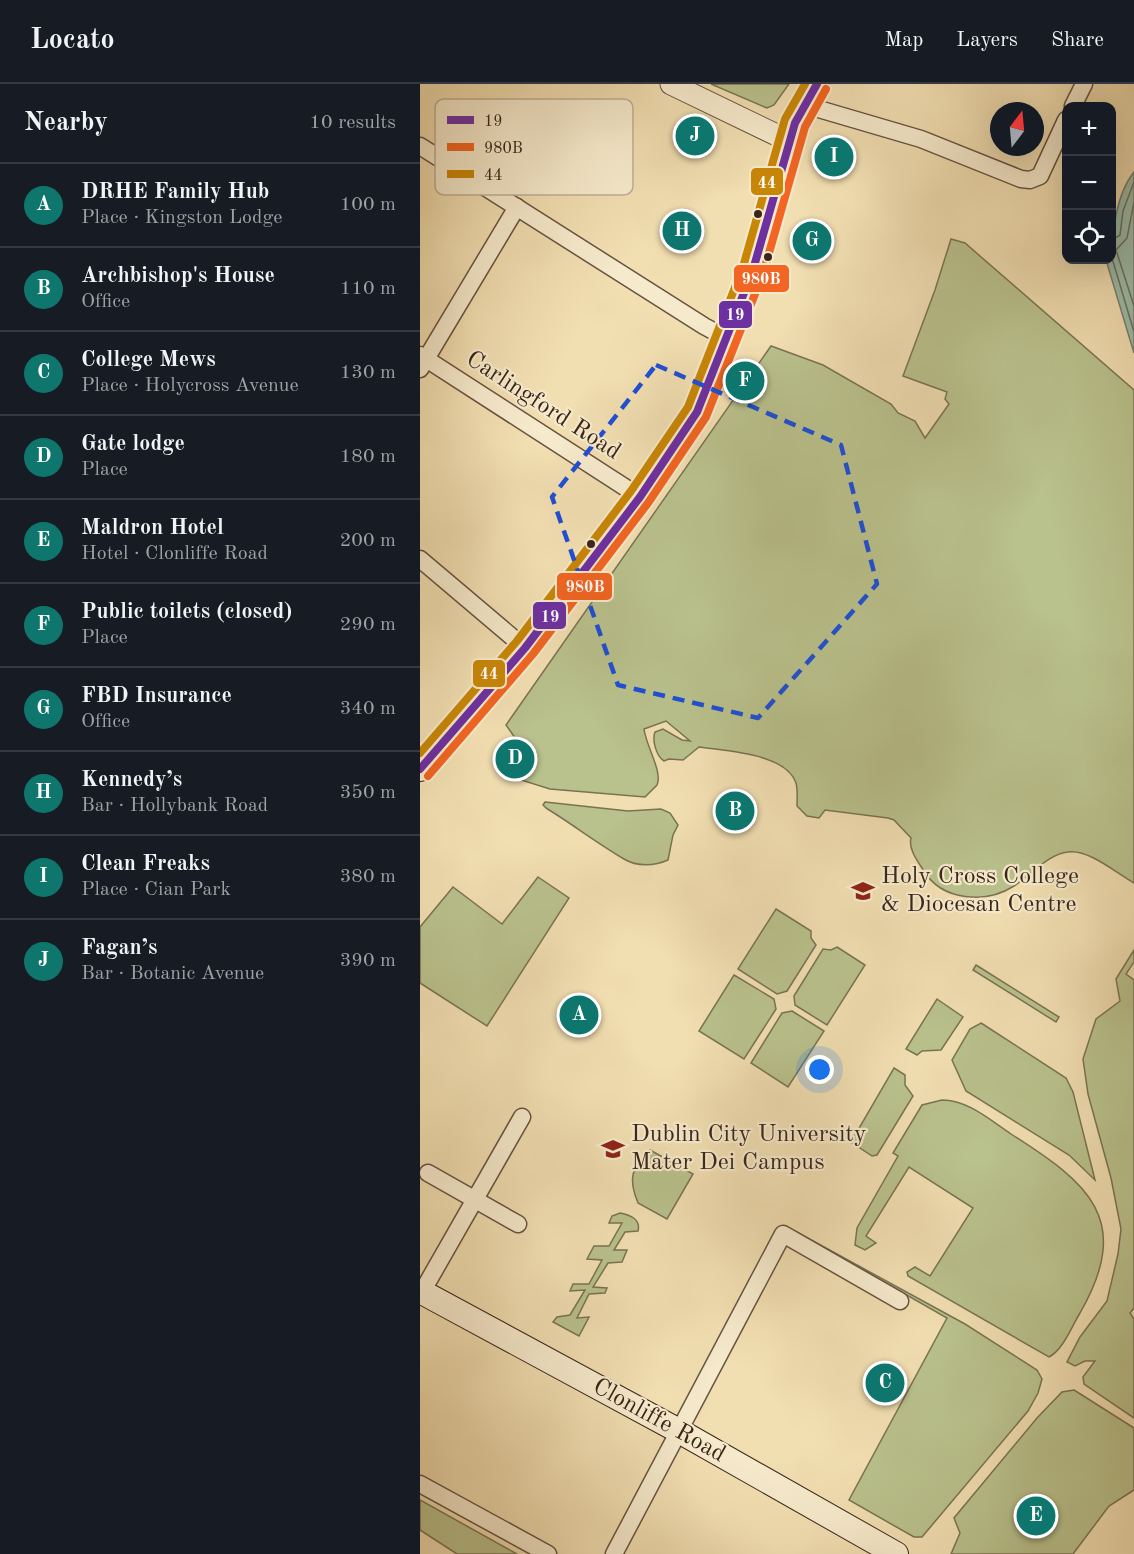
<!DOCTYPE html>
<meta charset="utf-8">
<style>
:root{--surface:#171b24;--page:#20242c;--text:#f1f3f6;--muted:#9ea1a6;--line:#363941;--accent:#0f766e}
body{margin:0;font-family:"Old Standard TT",serif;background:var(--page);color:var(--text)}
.controls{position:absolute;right:18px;top:18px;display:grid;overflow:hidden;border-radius:12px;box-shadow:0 6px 24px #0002}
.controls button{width:54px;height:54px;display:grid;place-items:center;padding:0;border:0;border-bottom:2px solid var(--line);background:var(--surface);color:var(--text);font:30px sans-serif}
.compass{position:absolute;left:570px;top:18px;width:54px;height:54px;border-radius:50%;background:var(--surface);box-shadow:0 6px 24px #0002;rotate:16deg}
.you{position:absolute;left:400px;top:986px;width:21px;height:21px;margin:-15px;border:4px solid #fff;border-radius:50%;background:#1a73e8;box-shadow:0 0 0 9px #1a73e833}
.badge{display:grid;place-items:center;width:39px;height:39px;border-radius:50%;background:var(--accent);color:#fff;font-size:20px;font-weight:700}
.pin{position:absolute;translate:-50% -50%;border:3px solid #fff;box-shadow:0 2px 6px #0006}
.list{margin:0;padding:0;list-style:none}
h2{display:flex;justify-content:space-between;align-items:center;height:78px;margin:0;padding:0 24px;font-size:26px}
h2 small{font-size:20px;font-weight:400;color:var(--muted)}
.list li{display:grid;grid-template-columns:39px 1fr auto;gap:18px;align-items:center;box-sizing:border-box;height:84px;padding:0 24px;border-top:2px solid var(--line)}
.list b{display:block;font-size:22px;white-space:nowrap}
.list p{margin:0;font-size:20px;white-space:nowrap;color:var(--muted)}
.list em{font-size:20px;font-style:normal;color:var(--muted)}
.icon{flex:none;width:33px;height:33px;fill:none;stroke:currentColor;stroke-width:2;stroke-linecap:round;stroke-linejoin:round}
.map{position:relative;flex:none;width:714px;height:1470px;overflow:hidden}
header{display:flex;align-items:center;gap:36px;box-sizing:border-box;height:84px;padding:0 30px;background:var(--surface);border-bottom:2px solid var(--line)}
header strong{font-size:28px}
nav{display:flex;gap:33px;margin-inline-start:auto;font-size:21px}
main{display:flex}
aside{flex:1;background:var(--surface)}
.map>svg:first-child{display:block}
.green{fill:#b9c18c;stroke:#797353;stroke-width:1.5}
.water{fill:#9bbcaa;stroke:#748070;stroke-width:1.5}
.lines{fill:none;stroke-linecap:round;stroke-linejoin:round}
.shore{stroke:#6a7062;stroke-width:1.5}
.minor-casing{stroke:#675340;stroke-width:19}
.tertiary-casing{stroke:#675340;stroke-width:23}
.secondary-casing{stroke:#39251a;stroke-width:26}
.minor{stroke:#f6eacc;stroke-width:16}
.tertiary{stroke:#f6eacc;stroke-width:21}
.secondary{stroke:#f6eacc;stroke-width:24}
.bus-1-casing{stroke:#f6eacc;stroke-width:12}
.bus-2-casing{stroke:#f6eacc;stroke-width:12}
.bus-3-casing{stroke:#f6eacc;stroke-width:12}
.bus-1{stroke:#6c30a1;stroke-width:8}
.bus-2{stroke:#f26522;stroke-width:8}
.bus-3{stroke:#c88606;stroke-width:8}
.marked{fill:none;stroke:#1d4ed8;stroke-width:4.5;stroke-dasharray:12 8;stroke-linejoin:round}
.bus-dot{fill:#39251a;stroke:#f6eacc;stroke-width:2}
.labels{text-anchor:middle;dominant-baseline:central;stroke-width:4.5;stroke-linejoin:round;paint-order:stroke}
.street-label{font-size:24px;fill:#39251a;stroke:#f6eacc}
.poi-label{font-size:24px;fill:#39251a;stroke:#f6eacc;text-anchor:start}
.key{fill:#f6eacc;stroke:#bdaf97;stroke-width:1.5}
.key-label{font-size:16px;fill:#39251a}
.line-badge{stroke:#f6eacc;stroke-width:2}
.badge-label{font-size:16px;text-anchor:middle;font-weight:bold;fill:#fff}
</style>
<header>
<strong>Locato</strong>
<nav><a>Map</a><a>Layers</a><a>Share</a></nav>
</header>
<main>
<aside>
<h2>Nearby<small>10 results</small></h2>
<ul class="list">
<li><span class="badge">A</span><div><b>DRHE Family Hub</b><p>Place · Kingston Lodge</p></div><em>100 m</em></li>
<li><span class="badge">B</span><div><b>Archbishop's House</b><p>Office</p></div><em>110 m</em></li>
<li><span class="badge">C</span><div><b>College Mews</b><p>Place · Holycross Avenue</p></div><em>130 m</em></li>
<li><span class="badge">D</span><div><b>Gate lodge</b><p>Place</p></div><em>180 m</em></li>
<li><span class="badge">E</span><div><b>Maldron Hotel</b><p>Hotel · Clonliffe Road</p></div><em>200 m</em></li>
<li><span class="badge">F</span><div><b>Public toilets (closed)</b><p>Place</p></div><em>290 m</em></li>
<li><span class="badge">G</span><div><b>FBD Insurance</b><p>Office</p></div><em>340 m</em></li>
<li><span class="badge">H</span><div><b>Kennedy’s</b><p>Bar · Hollybank Road</p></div><em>350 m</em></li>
<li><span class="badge">I</span><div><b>Clean Freaks</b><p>Place · Cian Park</p></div><em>380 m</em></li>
<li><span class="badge">J</span><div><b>Fagan’s</b><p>Bar · Botanic Avenue</p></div><em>390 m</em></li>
</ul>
</aside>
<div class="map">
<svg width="714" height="1470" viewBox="0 0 714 1470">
<rect width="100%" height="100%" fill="#f1deb1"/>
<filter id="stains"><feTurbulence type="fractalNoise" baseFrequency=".00333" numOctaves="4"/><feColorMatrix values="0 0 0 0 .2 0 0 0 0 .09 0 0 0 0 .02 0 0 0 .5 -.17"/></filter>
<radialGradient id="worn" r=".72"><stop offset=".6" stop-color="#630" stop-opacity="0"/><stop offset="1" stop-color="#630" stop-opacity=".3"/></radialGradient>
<!-- green -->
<g class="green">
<polygon points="291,0 369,0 354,21 347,24"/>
<path d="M531,155L545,159L714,306V799C696,789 669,765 648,768C628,770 611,791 594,802C566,820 522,817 504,787C498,778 488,765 491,754L474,736L468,734L405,726L399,734L387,732L377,722C377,715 378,706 376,699C366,669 305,667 279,663L263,676L249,675L244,677C236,672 232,656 235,648L243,645L262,656L270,657L246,637L224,645C226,662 243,688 237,701L225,713L130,705L101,696L99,690L116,669L98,658L86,641L351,262L403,281L471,320L478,329L495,337L505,354L529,320L525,315L527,308L483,292L515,206Z"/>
<path d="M125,718L208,727L241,725L250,729L258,741L253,751L248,776C235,782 217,783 204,775C177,759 152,740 126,724L123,721Z"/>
<polygon points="118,793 149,814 67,942 0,899 0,843 33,803 82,840"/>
<polygon points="356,825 391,847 391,854 396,861 367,907 357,910 318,885"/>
<polygon points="417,863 445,881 407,941 375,921 374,912 403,865 411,866"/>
<polygon points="714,866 714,878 706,890 714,896 714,1224 710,1229 714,1235 714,1334 664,1300 663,1293 675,1277 665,1277 655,1282 647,1278 660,1253 687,1217 698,1170 701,1145 691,1094 668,1010 663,975 676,935 700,917 696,895"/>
<polygon points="556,881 639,933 636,938 553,886"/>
<polygon points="314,891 354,915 356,925 324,975 279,947"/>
<polygon points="517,915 543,933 521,966 502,967 497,971 486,965"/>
<polygon points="372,927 404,947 368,1003 331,979 362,929"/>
<polygon points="561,939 646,994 653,1008 675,1096 649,1071 546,1007 532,976 550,945"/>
<polygon points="474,984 485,991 485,1001 493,1012 457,1071 452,1072 431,1058"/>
<path d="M522,1016C548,1016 570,1036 591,1050C668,1099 714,1135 660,1229C652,1242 643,1266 629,1273L488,1192L487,1188L495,1183L510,1192L553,1124L489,1083L446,1152L456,1159L445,1166L435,1161L437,1144L478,1072L473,1069L502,1021Z"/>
<path d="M230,1066L273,1090L247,1135L218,1119C208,1095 211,1084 230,1066Z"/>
<path d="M200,1129C210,1131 221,1135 218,1147L205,1148L194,1166H207L202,1178L188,1179L173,1203L187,1204L185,1209L169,1210L157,1234L169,1233L159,1252L133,1238L137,1233L150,1231L165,1206L150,1207L153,1200H169L182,1176L167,1175L174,1162H189L202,1139H189L192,1132Z"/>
<polygon points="373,1146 545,1240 617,1286 622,1295 618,1309 608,1327 502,1453 494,1453 429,1416 527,1234"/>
<polygon points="654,1306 714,1344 714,1406 689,1422 653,1470 531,1470 540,1449 534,1434 617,1334 642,1308"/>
<polygon points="0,1416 97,1470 37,1470 0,1446"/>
</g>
<!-- water -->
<path class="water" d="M714,88V269L686,176H692C692,149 696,110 714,88Z"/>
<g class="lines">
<!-- shore -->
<g class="shore">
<polyline points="714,118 707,154 696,166 714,222"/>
<polyline points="692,156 700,151 703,127 714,98"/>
<polyline points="692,174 714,248"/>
</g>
<!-- minor casing -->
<g class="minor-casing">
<g id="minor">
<polyline points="385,21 501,55 601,95 610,96 620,92 646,36"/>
<polyline points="653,22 664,0"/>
<polyline points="0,62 284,242 308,255"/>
<polyline points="0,271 220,413"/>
<polyline points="0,285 97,123"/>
<polyline points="0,475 105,564"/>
<polyline points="8,1089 98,1140"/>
<polyline points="2,1208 102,1033"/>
<polyline points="0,1400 128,1470"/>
<polyline points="194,1470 363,1150 480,1217"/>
</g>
</g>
<!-- tertiary casing -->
<g class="tertiary-casing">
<polyline id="tertiary" points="251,0 369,57"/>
</g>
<!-- secondary casing -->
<g class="secondary-casing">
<g id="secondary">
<polyline points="0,685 105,564 220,413 277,328 333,186 375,39 397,0"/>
<polyline points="0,1207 259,1347 476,1470"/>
</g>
</g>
<!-- minor -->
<use href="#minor" class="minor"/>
<!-- tertiary -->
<use href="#tertiary" class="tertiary"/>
<!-- secondary -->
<use href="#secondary" class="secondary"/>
<!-- bus-1 casing -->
<g class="bus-1-casing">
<polyline id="bus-1" points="0,685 105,564 220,413 277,328 333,186 375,39 397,0"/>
</g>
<!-- bus-2 casing -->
<g class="bus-2-casing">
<polyline id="bus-2" points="8,692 113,570 228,419 286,333 343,190 385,43 406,5"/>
</g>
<!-- bus-3 casing -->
<g class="bus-3-casing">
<polyline id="bus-3" points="0,669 97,557 211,407 268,323 323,183 365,35 385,0"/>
</g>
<!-- bus-1 -->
<use href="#bus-1" class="bus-1"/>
<!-- bus-2 -->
<use href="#bus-2" class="bus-2"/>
<!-- bus-3 -->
<use href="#bus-3" class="bus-3"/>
</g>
<!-- marked area -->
<path class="marked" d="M236,281L421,361L457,500L338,634L198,601L132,413Z"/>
<!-- icons -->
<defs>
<g id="university-bare" transform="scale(1.8)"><path d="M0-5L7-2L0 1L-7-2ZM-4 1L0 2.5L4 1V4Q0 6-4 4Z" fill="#8f2418" stroke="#f6eacc" stroke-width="2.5" paint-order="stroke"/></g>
</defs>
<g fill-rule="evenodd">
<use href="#university-bare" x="443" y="807"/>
<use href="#university-bare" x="193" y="1065"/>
</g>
<!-- markers -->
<g class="bus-dot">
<circle cx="338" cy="130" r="5"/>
<circle cx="348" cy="173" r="5"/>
<circle cx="171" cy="460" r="5"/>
</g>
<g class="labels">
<!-- street labels -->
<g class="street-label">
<text transform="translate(123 322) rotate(33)">Carlingford Road</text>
<text transform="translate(239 1337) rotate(29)">Clonliffe Road</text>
</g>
<!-- poi labels -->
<g class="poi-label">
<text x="461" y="793">Holy Cross College<tspan x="461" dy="28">&amp; Diocesan Centre</tspan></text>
<text x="211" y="1051">Dublin City University<tspan x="211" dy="28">Mater Dei Campus</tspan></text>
</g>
</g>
<!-- legend -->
<rect x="15" y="15" width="198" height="96" rx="9" class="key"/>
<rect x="27" y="32" width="27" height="8" fill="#6c30a1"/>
<rect x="27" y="59" width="27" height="8" fill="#f26522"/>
<rect x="27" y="86" width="27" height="8" fill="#c88606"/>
<g class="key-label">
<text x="64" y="42">19</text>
<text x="64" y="69">980B</text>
<text x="64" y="96">44</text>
</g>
<g class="line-badge">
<rect x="330" y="83" width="34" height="29" rx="6" fill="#c88606"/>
<rect x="313" y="180" width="57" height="29" rx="6" fill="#f26522"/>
<rect x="298" y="216" width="35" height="29" rx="6" fill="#6c30a1"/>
<rect x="136" y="488" width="57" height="29" rx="6" fill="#f26522"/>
<rect x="112" y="517" width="35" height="29" rx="6" fill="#6c30a1"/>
<rect x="52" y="575" width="34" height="29" rx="6" fill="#c88606"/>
</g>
<g class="badge-label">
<text x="347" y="104">44</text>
<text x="341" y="200">980B</text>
<text x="315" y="236">19</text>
<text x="165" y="508">980B</text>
<text x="130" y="538">19</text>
<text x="69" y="595">44</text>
</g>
<rect width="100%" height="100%" filter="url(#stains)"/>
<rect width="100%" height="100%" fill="url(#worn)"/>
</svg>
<div class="controls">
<button>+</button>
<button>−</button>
<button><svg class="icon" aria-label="locate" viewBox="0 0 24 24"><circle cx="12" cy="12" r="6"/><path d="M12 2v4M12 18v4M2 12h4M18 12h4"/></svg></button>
</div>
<svg class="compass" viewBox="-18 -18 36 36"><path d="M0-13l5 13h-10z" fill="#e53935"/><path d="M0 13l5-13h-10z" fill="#9ea1a6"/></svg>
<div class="you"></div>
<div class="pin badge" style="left:159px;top:931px">A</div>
<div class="pin badge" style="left:315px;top:727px">B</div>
<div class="pin badge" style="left:465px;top:1299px">C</div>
<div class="pin badge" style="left:95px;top:675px">D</div>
<div class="pin badge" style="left:616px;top:1432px">E</div>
<div class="pin badge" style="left:325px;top:297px">F</div>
<div class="pin badge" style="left:392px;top:157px">G</div>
<div class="pin badge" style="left:262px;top:147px">H</div>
<div class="pin badge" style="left:414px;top:73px">I</div>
<div class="pin badge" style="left:275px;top:52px">J</div>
</div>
</main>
